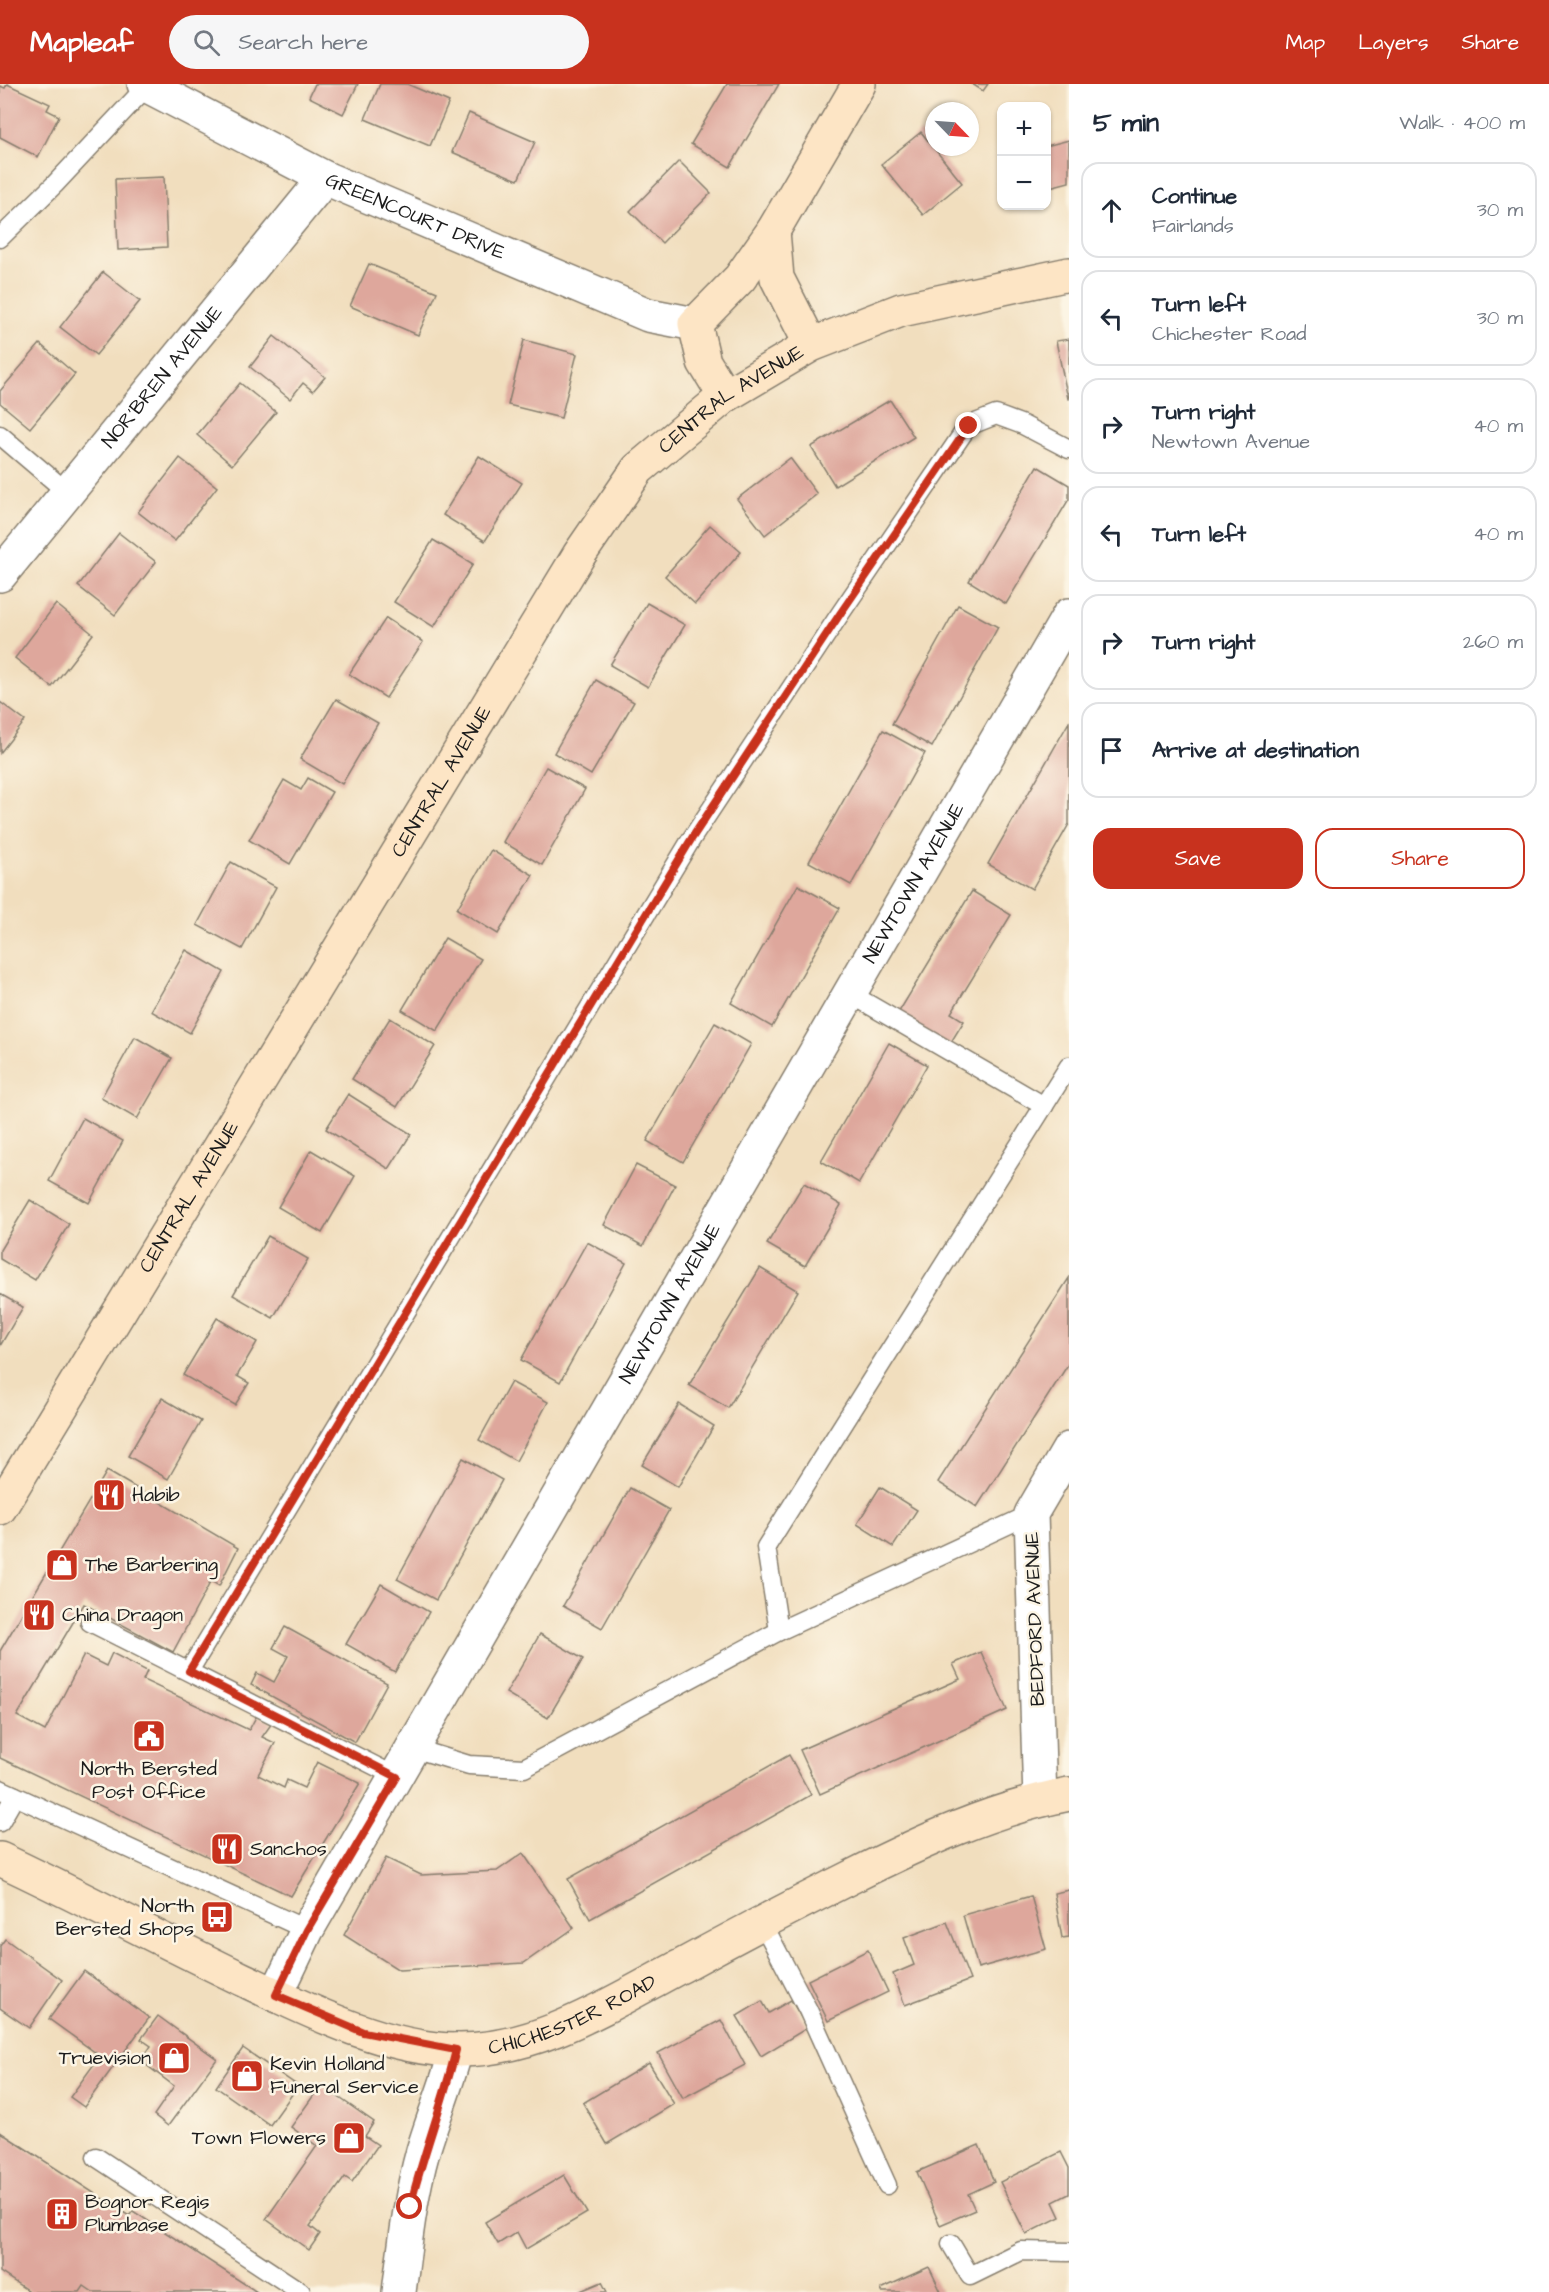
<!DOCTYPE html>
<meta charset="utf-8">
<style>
:root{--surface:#fff;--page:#f6f6f7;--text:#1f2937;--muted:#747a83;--line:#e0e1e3;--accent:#c8321e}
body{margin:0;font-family:"Architects Daughter",sans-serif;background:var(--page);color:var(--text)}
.controls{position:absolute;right:18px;top:18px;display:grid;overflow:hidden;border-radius:12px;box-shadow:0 2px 4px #0004}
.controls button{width:54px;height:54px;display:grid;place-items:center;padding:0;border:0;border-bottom:2px solid var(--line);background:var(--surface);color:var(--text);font:30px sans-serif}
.compass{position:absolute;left:925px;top:18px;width:54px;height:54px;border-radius:50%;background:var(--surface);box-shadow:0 2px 4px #0004;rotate:115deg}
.stop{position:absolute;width:18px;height:18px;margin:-14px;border:4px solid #c8321e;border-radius:50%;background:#fff}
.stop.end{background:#c8321e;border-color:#fff;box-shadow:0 2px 6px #0008}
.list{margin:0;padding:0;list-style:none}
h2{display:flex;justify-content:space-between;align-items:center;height:78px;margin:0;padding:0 24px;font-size:26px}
h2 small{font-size:20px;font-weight:400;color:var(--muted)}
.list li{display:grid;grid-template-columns:39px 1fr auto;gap:18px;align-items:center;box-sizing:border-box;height:96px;margin:0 12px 12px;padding:0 12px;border:2px solid var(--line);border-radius:18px}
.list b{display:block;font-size:22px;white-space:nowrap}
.list p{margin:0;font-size:20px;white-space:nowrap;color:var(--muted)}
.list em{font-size:20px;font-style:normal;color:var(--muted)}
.actions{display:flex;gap:12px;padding:18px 24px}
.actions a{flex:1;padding:14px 0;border:2px solid var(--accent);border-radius:18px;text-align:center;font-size:21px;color:var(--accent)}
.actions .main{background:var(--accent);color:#fff}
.icon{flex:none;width:33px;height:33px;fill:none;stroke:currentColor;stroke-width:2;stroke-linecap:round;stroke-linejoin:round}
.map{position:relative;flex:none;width:1069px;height:2208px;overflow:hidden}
header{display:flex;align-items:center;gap:36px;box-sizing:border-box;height:84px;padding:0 30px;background:var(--accent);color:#fff}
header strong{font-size:28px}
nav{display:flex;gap:33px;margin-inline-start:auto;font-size:21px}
.search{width:420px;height:54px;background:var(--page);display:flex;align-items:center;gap:15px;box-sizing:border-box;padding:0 21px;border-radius:33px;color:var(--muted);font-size:22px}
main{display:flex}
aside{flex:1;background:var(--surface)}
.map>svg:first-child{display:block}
.building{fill:#dea79c}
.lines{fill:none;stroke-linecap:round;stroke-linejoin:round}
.lane-casing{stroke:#867d6d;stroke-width:21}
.street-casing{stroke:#867d6d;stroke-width:36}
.secondary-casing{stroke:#867d6d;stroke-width:36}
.lane{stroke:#fff;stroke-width:18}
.street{stroke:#fff;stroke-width:33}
.secondary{stroke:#fde5c5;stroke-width:33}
.route{stroke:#c8321e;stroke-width:8}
.labels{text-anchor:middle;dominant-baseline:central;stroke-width:5;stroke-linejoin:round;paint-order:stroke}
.street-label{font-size:20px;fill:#1c1c1c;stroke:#fcf5e5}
.poi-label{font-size:20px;fill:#1c1c1c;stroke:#fcf5e5;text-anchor:start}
</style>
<header>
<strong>Mapleaf</strong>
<div class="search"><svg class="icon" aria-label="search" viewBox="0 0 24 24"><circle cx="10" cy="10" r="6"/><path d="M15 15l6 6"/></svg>Search here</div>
<nav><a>Map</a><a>Layers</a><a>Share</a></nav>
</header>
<main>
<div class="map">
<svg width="1069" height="2208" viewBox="0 0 1069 2208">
<rect width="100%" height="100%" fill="#fcf5e5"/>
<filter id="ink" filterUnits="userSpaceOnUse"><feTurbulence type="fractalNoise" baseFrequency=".0167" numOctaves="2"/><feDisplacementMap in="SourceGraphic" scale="12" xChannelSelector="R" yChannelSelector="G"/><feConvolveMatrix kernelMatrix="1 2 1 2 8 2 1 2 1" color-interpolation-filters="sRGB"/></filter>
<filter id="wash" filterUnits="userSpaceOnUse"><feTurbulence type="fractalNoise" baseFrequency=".008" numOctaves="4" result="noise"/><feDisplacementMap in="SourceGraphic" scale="24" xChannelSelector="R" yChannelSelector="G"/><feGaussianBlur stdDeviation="1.35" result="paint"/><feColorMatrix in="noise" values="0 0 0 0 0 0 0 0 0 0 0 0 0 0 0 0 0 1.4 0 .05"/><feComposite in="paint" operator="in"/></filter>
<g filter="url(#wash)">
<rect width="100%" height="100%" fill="#f1debe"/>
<g id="blocks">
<!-- building -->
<g class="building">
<polygon points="7,0 50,20 47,26 59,32 38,73 0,53 0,2 5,4"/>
<polygon points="315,0 358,0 343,30 309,13"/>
<polygon points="380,0 407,0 449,18 430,62 365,35"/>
<polygon points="727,0 779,0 730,83 691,60"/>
<polygon points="972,0 988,0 983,7"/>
<polygon points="469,29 535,58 518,96 452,68"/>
<polygon points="921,48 962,99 923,131 881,80"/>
<polygon points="1069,56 1069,98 1046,104 1046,62"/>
<polygon points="679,77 711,109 662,159 630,127"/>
<polygon points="164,93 167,163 118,166 115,95"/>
<polygon points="369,180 437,208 418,251 350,222"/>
<polygon points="103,188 140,217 96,271 60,243"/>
<polygon points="274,252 325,293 313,307 303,299 290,315 250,283"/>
<polygon points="1069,255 1069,315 1068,315 1056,257"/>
<polygon points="524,256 577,270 561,334 508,321"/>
<polygon points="40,260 75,290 30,344 0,319 0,307"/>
<polygon points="240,299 276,328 232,381 197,351"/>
<polygon points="890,316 914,353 835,402 811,363"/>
<polygon points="479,372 522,399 485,457 443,431"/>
<polygon points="180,374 217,403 175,457 138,428"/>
<polygon points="790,374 817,410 765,451 737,415"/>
<polygon points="1037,382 1069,401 1069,415 1006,520 969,497"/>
<polygon points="710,441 741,468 695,520 665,492"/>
<polygon points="119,449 156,478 115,531 78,502"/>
<polygon points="433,456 473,480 434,543 394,518"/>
<polygon points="647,519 685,541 648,603 610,581"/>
<polygon points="56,520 93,550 52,603 15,574"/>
<polygon points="958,521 998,543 932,663 892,640"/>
<polygon points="386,534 423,558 386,614 349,590"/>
<polygon points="596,596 634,618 591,691 554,669"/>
<polygon points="336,615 378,639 342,700 300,675"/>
<polygon points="0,618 25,637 0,669"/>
<polygon points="1069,638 1069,740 1032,805 988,780"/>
<polygon points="883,646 925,669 851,801 809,778"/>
<polygon points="546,683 585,705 542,781 503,758"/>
<polygon points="308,694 332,708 290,780 249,756 284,696 301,706"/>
<polygon points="491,766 533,791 498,850 457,825"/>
<polygon points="231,778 276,803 242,865 197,841"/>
<polygon points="798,801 840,824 772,943 731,919"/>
<polygon points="972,807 1011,831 951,929 964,937 948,963 897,931"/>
<polygon points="445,854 481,875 437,947 402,926"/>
<polygon points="186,866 224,888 190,949 151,927"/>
<polygon points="390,934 435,962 397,1023 352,995"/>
<polygon points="715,939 751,960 683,1078 647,1057"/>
<polygon points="135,953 172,974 137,1035 101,1014"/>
<polygon points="889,959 927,981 859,1099 821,1077"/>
<polygon points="348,1010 411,1050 389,1085 326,1045"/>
<polygon points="83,1034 123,1057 89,1119 49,1097"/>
<polygon points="311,1066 355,1092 322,1149 278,1123"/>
<polygon points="636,1081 675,1101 643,1162 604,1141"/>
<polygon points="804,1099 841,1121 805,1182 767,1160"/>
<polygon points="30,1116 69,1140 35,1196 0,1175 0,1166"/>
<polygon points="268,1152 308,1175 273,1234 233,1211"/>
<polygon points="587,1158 626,1179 560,1298 521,1276"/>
<polygon points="760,1184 798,1207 728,1324 689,1301"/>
<polygon points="1069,1194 1069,1279 977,1423 938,1398"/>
<polygon points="0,1210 23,1223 0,1262"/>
<polygon points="217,1234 257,1258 237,1292 249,1299 235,1321 183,1291"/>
<polygon points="511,1298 548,1318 516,1377 479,1356"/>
<polygon points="162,1314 201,1337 168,1395 128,1372"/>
<polygon points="679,1320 714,1342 678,1403 642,1381"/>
<polygon points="463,1374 502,1396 436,1516 397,1495"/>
<polygon points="107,1387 238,1464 219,1502 211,1497 173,1568 84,1520 17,1632 45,1647 84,1571 106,1582 112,1569 147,1587 143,1596 249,1646 257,1631 272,1639 262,1653 275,1659 258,1691 284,1704 287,1696 304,1704 317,1678 360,1699 291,1812 0,1674 0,1567"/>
<polygon points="880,1403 917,1426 893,1463 857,1440"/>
<polygon points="630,1404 669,1426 602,1544 563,1522"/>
<polygon points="381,1500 429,1528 395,1588 346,1560"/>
<polygon points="285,1543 387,1599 355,1658 251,1601 257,1589 274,1598 288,1572 273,1564"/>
<polygon points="540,1550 583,1575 548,1634 506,1609"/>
<polygon points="981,1568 1007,1626 820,1710 800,1666 960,1595 953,1580"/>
<polygon points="789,1671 811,1711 590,1835 568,1795"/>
<polygon points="523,1769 574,1844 524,1879 399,1886 344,1851 386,1774 421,1791 497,1787"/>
<polygon points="1069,1806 1069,1853 1062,1854 1054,1809"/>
<polygon points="1031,1812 1046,1865 978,1884 963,1831"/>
<polygon points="947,1838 970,1896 905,1921 893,1890 914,1881 904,1854"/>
<polygon points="5,1855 62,1896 29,1944 0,1924 0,1862"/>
<polygon points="868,1866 888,1908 828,1937 808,1896"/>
<polygon points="84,1887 149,1934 84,2023 70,2013 100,1972 49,1935"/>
<polygon points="791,1916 807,1944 761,1972 737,1932 762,1917 769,1929"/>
<polygon points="158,1932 217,1975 168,2042 154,2031 174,2002 141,1977 151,1962 141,1955"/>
<polygon points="721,1936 745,1981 683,2014 658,1969"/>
<polygon points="243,1964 298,2002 270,2041 216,2003"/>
<polygon points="649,1979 674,2020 607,2060 583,2019"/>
<polygon points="321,2001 374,2038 365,2052 378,2061 352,2098 345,2093 310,2142 320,2150 309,2166 266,2135 317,2062 291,2043"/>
<polygon points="0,2048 129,2132 133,2127 257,2208 93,2208 84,2202 80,2208 30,2208 0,2188"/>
<polygon points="979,2061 994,2098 968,2110 975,2126 940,2141 917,2088"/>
<polygon points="1061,2068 1069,2084 1069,2110 1053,2118 1060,2133 1026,2150 1000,2098"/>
<polygon points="564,2091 587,2129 526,2165 517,2148 498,2160 485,2138"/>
<polygon points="929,2183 941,2208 882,2208 881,2205"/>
<polygon points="602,2198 607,2208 578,2208"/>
</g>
</g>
</g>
<g filter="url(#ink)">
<use href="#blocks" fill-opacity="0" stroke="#867d6d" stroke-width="1.5"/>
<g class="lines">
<!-- lane casing -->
<g class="lane-casing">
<g id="lane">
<polyline points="0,154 55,100 147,2"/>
<polyline points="0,351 67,408"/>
<polyline points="849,909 1044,1022"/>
<polyline points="90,1538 397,1693"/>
<polyline points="779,1547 766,1463 1069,982"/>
<polyline points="189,1587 692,754 840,530 968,342 996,331 1023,341 1069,365"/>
<polyline points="413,1664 469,1681 524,1684 779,1547 1031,1430"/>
<polyline points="0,1705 307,1846"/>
<polyline points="0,1738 15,1712"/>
<polyline points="762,1838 808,1926 887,2101"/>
<polyline points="96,2073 301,2208"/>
<polyline points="951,2160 970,2192 1021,2167 1069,2168"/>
</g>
</g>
<!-- street casing -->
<g class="street-casing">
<g id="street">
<path id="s1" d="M144,0L325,94L648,231L695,240"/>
<path id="s2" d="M0,491L325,94"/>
<polyline points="1040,1716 1031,1430 1069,1365"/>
<path id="s3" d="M276,1911L307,1846L1069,531"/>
<path d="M399,2208C405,2161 410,2113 423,2067C433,2033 447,2001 456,1966"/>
</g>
</g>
<!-- secondary casing -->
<g class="secondary-casing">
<g id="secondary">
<polyline points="773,147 777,194 811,261"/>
<polyline points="725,312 704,278 695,240 740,194 773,147 859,0"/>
<path id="s4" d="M0,1424L579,471L638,385L725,312L811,261L901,226L1069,190"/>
<path id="s5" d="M0,1775C81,1813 161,1856 242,1895C305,1925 386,1966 457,1966C540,1967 614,1917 685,1880C740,1850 795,1821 851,1793C921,1758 991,1725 1069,1710"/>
</g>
</g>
<!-- lane -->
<use href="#lane" class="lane"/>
<!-- street -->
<use href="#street" class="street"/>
<!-- secondary -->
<use href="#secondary" class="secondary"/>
</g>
</g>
<g class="lines" filter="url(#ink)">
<!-- route -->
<path class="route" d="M410,2123C423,2070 443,2019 456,1966L363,1948L276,1911L307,1846L397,1693L189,1587L692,754L840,530L969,342"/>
</g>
<!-- icons -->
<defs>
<g id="restaurant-square" transform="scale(1.725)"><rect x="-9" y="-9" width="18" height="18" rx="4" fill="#c8321e" stroke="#fcf5e5"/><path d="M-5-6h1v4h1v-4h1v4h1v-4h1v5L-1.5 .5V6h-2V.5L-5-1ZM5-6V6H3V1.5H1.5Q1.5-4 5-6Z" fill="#fff"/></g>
<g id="shop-square" transform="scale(1.725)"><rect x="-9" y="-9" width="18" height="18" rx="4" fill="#c8321e" stroke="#fcf5e5"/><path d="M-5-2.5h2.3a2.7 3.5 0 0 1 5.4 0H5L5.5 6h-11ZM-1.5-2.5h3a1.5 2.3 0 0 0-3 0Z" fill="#fff"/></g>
<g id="civic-square" transform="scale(1.725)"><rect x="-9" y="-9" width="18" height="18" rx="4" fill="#c8321e" stroke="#fcf5e5"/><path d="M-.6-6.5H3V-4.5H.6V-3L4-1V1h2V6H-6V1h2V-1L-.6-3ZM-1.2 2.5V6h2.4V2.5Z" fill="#fff"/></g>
<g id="bus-square" transform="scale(1.725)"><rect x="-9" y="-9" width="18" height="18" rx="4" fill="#c8321e" stroke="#fcf5e5"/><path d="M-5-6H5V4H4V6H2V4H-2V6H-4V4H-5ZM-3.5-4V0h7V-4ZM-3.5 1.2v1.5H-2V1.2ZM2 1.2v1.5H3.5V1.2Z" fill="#fff"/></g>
<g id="building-square" transform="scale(1.725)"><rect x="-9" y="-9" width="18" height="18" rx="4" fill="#c8321e" stroke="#fcf5e5"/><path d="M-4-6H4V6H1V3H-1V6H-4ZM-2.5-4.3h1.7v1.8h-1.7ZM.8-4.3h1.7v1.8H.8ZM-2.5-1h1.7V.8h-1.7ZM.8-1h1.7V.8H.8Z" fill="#fff"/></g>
</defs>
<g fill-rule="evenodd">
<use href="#restaurant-square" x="109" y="1411"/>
<use href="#shop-square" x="62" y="1481"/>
<use href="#restaurant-square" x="39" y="1531"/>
<use href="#civic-square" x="149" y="1652"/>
<use href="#restaurant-square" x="227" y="1765"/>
<use href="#bus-square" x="217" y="1833"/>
<use href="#shop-square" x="174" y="1974"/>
<use href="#shop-square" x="247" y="1992"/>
<use href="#shop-square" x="349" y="2054"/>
<use href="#building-square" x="62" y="2130"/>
</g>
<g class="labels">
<!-- street labels -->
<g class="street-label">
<text stroke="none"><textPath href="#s1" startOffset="302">GREENCOURT DRIVE</textPath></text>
<text stroke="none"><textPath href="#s2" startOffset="256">NOR'BREN AVENUE</textPath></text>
<text stroke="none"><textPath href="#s4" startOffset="1336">CENTRAL AVENUE</textPath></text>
<text stroke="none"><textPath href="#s4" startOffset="850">CENTRAL AVENUE</textPath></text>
<text stroke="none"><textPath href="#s3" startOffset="1282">NEWTOWN AVENUE</textPath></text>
<text stroke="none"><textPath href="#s4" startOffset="364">CENTRAL AVENUE</textPath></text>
<text stroke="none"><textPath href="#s3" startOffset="796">NEWTOWN AVENUE</textPath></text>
<text transform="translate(1035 1535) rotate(-92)">BEDFORD AVENUE</text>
<text stroke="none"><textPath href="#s5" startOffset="620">CHICHESTER ROAD</textPath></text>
</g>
<!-- poi labels -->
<g class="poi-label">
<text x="132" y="1411">Habib</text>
<text x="85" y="1481">The Barbering</text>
<text x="62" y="1531">China Dragon</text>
<text x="149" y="1685" text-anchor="middle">North Bersted<tspan x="149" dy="23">Post Office</tspan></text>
<text x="250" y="1765">Sanchos</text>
<text x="194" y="1822" text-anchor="end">North<tspan x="194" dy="23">Bersted Shops</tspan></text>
<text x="151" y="1974" text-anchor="end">Truevision</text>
<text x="270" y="1980">Kevin Holland<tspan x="270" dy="23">Funeral Service</tspan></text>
<text x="326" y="2054" text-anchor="end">Town Flowers</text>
<text x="85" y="2118">Bognor Regis<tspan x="85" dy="23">Plumbase</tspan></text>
</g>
</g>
</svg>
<div class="controls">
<button>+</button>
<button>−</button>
</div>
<svg class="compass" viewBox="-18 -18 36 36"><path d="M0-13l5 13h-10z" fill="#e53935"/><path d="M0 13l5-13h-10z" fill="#747a83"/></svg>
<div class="stop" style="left:410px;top:2123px"></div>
<div class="stop end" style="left:969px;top:342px"></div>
</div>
<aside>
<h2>5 min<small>Walk · 400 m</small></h2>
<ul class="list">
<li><svg class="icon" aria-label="ahead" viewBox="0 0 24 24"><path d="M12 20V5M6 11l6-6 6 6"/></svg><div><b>Continue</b><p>Fairlands</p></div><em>30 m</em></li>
<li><svg class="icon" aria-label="left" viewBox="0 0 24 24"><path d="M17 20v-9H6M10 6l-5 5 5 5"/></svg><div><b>Turn left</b><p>Chichester Road</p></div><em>30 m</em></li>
<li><svg class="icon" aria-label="right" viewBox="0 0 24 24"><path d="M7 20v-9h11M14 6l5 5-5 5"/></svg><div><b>Turn right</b><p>Newtown Avenue</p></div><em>40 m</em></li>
<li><svg class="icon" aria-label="left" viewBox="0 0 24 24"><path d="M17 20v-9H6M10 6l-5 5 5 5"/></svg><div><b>Turn left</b></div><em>40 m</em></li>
<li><svg class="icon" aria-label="right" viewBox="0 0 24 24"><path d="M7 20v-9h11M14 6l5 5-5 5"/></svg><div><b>Turn right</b></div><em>260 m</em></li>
<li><svg class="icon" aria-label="arrive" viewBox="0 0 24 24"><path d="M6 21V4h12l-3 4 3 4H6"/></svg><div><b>Arrive at destination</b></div></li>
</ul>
<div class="actions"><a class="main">Save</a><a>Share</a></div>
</aside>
</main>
